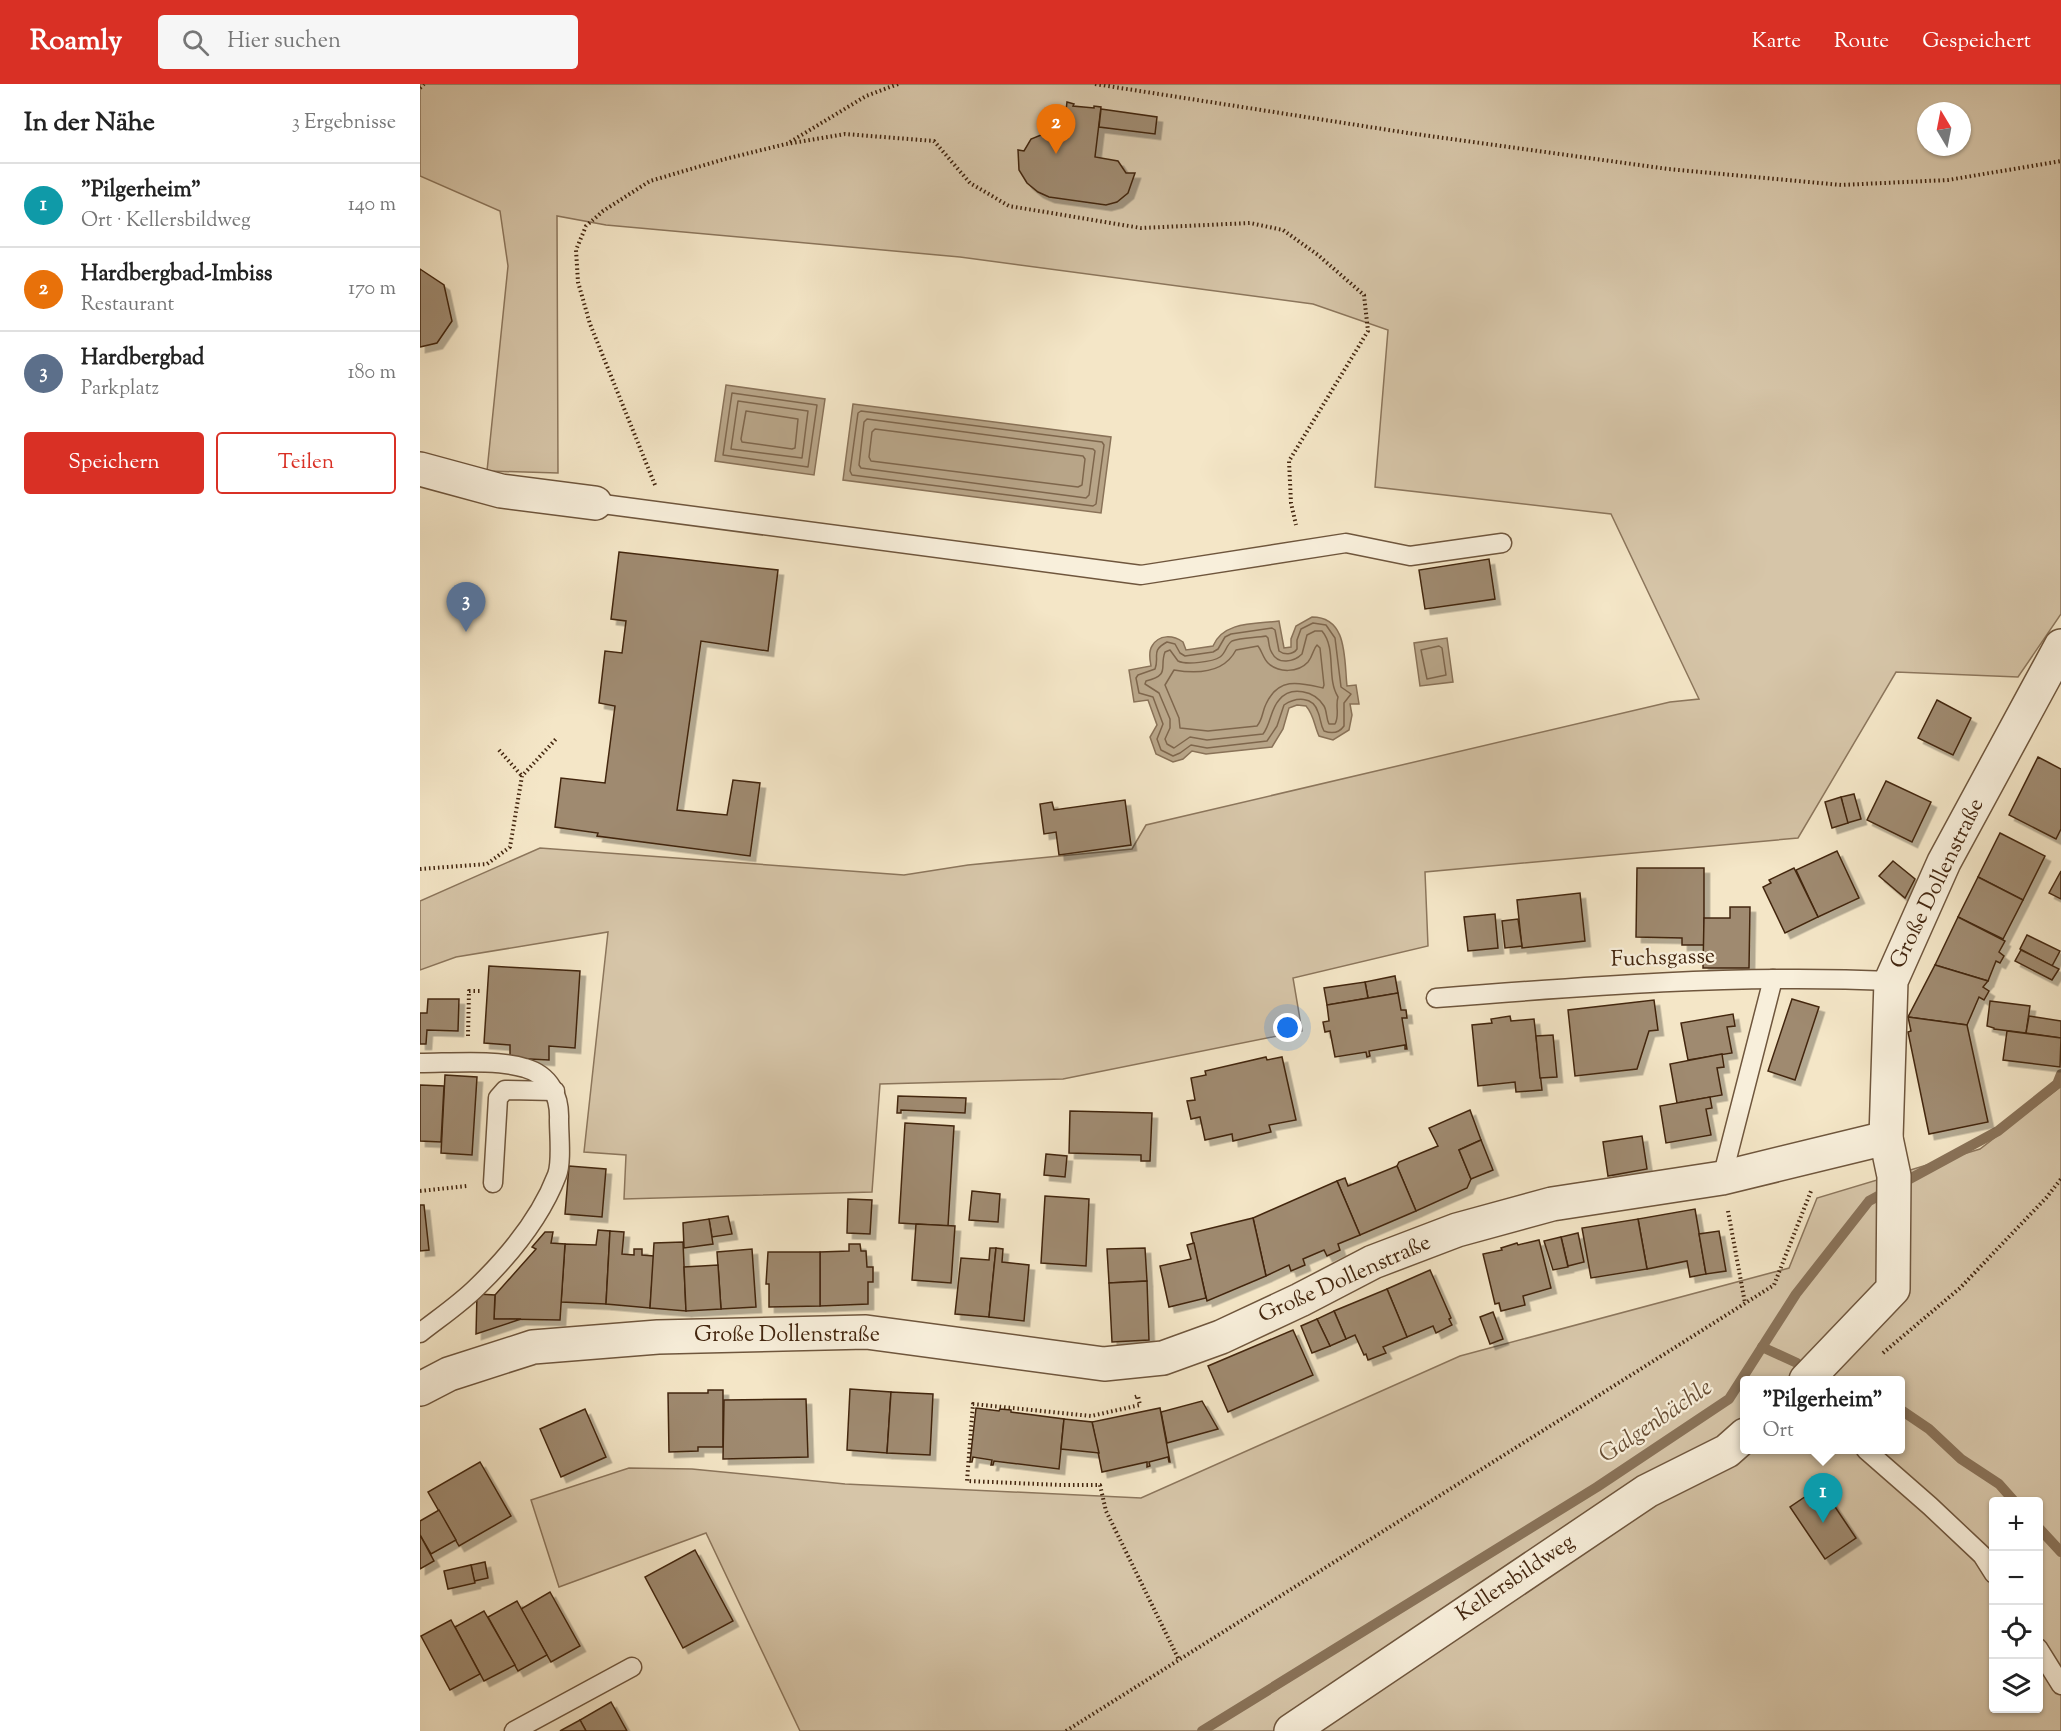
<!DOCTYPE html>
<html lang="de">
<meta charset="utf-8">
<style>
:root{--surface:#fff;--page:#f6f6f6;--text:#222;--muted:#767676;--line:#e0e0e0;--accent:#d93025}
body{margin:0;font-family:"Sorts Mill Goudy",serif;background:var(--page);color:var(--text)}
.controls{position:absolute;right:18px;bottom:18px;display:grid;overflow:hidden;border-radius:6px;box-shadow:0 2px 4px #0004}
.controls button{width:54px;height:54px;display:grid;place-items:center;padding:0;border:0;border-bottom:2px solid var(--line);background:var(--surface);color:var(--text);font:30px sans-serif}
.compass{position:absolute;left:1497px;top:18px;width:54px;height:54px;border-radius:50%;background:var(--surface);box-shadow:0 2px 4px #0004;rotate:350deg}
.you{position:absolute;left:868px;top:944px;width:21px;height:21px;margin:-15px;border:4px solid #fff;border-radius:50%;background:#1a73e8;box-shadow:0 0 0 9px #1a73e833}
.badge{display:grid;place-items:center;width:39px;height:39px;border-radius:50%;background:var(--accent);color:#fff;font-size:20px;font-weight:700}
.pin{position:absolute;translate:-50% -50px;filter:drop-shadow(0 2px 3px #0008)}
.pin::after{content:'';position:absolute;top:32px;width:21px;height:18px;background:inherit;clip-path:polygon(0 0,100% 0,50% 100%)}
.popup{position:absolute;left:1320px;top:1292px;width:165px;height:78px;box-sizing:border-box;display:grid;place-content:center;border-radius:6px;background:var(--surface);filter:drop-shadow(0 2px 4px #0005);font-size:20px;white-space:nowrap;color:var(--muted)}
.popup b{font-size:22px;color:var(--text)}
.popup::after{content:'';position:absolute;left:50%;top:100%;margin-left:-12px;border:12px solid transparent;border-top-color:var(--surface)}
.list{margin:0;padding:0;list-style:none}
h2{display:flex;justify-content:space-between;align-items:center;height:78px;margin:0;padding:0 24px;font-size:26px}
h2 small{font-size:20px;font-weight:400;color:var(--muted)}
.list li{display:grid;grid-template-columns:39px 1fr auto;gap:18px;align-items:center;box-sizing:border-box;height:84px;padding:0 24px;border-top:2px solid var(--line)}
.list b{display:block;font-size:22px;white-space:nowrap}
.list p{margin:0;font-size:20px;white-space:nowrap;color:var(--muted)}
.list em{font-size:20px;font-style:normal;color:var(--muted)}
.actions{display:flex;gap:12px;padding:18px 24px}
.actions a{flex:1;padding:14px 0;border:2px solid var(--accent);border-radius:6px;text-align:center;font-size:21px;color:var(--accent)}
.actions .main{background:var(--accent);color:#fff}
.icon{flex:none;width:33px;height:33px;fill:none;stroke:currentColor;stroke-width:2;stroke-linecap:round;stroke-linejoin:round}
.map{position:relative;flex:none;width:1641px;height:1647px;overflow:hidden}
header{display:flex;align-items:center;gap:36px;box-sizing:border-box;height:84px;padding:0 30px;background:var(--accent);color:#fff}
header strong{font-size:28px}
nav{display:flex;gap:33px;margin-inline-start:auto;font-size:21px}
.search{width:420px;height:54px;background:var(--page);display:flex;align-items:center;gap:15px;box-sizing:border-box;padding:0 21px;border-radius:6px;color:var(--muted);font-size:22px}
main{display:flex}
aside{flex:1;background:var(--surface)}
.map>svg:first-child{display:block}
.green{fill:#d6c5a8;stroke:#8c765c;stroke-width:1.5;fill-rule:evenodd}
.water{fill:#b8a588;stroke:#897258;stroke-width:1.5}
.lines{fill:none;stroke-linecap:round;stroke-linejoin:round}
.shore{stroke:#7e664c;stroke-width:1.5}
.stream{stroke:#897258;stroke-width:10}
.building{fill:#9f8a6f;stroke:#43260f;stroke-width:1.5;filter:url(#shadow)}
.service-casing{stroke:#6f563d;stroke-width:21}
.minor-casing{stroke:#6f563d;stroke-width:36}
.path{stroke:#43260f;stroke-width:4;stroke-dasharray:1.5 3;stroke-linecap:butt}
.service{stroke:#f8efdb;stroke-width:18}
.minor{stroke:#f8efdb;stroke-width:33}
.labels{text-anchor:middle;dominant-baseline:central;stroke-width:4.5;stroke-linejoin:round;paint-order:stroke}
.street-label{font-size:22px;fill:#43260f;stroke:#f8efdb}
.water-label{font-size:24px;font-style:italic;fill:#664c33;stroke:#f8efdb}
</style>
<header>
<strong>Roamly</strong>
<div class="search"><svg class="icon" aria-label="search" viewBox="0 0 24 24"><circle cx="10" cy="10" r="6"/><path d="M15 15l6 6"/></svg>Hier suchen</div>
<nav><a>Karte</a><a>Route</a><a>Gespeichert</a></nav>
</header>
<main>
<aside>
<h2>In der Nähe<small>3 Ergebnisse</small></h2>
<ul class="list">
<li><span class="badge" style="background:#0f9aa8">1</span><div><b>&quot;Pilgerheim&quot;</b><p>Ort · Kellersbildweg</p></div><em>140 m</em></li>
<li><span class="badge" style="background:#e8710a">2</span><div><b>Hardbergbad-Imbiss</b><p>Restaurant</p></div><em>170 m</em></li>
<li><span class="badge" style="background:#5c6f8a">3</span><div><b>Hardbergbad</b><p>Parkplatz</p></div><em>180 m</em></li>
</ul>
<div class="actions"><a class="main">Speichern</a><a>Teilen</a></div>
</aside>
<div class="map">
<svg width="1641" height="1647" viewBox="0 0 1641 1647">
<defs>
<filter id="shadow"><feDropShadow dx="5.5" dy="5.5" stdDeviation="0" flood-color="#0004"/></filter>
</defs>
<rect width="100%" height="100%" fill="#f4e6c7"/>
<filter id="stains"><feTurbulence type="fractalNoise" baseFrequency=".00333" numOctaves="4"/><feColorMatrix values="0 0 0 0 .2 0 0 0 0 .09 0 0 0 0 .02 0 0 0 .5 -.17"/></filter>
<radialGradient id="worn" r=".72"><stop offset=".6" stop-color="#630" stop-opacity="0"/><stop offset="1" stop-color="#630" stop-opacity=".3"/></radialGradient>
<!-- green -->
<g class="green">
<path d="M0,0H1641V530L1598,593L1476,588L1378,754L1005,788L1008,862L873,894L882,947L643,995L460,1000L452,1108L204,1115L206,1071L164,1068L188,848L36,873L0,886V817L120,764L484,791L548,781L712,765L726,741L1250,618L1279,615L1191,430L955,403L968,246L893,220L540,173L186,141L137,132L138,389L67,387L88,182L80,127L0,92ZM1506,27H1542V63H1506Z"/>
<path d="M1641,1000V1647H380L286,1449L139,1503L111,1416L209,1384L272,1385L425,1400L721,1414L1040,1272L1369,1184L1397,1114L1560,1065L1640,1003ZM1325,1296H1481V1366H1325ZM1574,1418H1618V1624H1574Z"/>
</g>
<!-- water -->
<g class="water">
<polygon points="306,301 405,315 394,391 295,377"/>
<polygon points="433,320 691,353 681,429 423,396"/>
<path d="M892,533C928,533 924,575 927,602L936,601L939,620H930L932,631L929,646L913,656L899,652C894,641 894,631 886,622L877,621L869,624L863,645L852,663L786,670L772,667L763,675L753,678L736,670L730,653L737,641L728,616L714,618L709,586L731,582C730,576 728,568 732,562C739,550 753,551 763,558L766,566L793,562C803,537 836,540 859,537L864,564L871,563V555L876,542Z"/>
<polygon points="1027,554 1033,598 1000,602 994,559"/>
</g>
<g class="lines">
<!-- shore -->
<g class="shore">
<polygon points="312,309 397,321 388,383 303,371"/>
<polygon points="318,317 388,327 382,374 311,365"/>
<polygon points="326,327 378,335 375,364 372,365 322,358 321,355"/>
<polygon points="441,327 682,358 684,361 676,420 673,422 432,391 430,387 438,329"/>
<polygon points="447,335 673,365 675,367 669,411 666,414 441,384 439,381 444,338"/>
<polygon points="455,345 663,372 665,375 662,401 658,403 451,377 449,373 452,348"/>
<path d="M893,539L906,541L915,554L921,603L931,610L924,619V642C919,649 912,650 904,647C900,640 901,635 898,628C893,612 876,613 864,621L857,642L847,657L787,664L771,661L760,669L753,672L741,666L737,655L743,640L733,613L719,609L716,594L718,591L735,585C740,572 730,567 747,558L755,560L760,569L765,572L793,568L798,565L805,553L811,550L852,544L855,546L859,567C864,571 873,571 877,565V556L881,545Z"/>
<path d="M895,547H902C917,565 906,594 918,613C915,622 920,631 915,640H909C906,634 907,627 904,622C895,607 871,601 859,616C850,626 851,640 843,650L787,656L770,653L754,664L747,660L745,655L750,644V635L739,609L725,600L726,597C751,591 739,583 745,568L750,566L758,577C766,581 793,578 800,573C806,569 806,561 812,557C821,553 836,554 846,552L848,554C849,559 849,565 852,569C858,581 874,578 882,570L887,551Z"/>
<path d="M897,561L900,564L904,601L903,604C881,599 859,592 846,620C842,628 843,635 837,642L788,647L760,644L759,634L745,601L754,586C777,590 804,589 816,566L838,562C842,567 843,574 848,579C858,589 878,589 888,578C893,572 893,565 897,561Z"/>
<polygon points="1019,562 1022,564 1026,591 1007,595 1001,566"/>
</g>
<!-- stream -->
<g class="stream">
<polyline points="1342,1263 1377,1279"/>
<polyline points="1481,1326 1509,1345 1541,1375 1579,1400 1595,1418"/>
<polyline points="1618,1443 1641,1468"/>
<polyline points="782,1647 1177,1403 1309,1315 1376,1210 1449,1117 1578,1047 1637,1000 1641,990"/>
</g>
</g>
<!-- building -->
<g class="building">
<polygon points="647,18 654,20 653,22 674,24 674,22 681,23 675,73 698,77 706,89 715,89 708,109 697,118 686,121 629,113 618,108 607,99 599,86 598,66 604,67 611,55 621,51 643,52"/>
<polygon points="681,25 737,33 735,50 679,43"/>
<polygon points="0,185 24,201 32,237 17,259 0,263"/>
<polygon points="199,468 358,486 348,567 281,557 257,726 307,731 313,696 340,699 330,772 177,752 178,749 135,743 141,694 185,699 195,622 179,619 185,567 202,569 206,537 191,535"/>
<polygon points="1069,475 1075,515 1005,525 999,486"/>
<polygon points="1517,616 1551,634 1533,671 1498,654"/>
<polygon points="1618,673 1641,685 1641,745 1636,755 1589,731"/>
<polygon points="1466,697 1511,718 1492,758 1447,736"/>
<polygon points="1434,710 1441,735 1427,739 1421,713"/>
<polygon points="1421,713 1428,739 1412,744 1405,718"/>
<polygon points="705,716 711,761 639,771 636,748 624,750 620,720 632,718 634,726"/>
<polygon points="1580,749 1625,772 1603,816 1558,793"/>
<polygon points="1417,767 1439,814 1398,833 1376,786"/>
<polygon points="1473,777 1495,795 1485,814 1459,792"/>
<polygon points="1217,784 1284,784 1284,861 1262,861 1262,854 1216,853"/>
<polygon points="1374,784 1398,833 1365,849 1343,803 1351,799 1349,796"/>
<polygon points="1641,787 1641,815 1629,809"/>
<polygon points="1558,793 1603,816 1583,855 1538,833"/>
<polygon points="1160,809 1165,857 1102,864 1097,816"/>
<polygon points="1310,823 1330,823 1329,884 1283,884 1284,834 1310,834"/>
<polygon points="1075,830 1078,864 1048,867 1044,833"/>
<polygon points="1538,833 1585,857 1579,868 1584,872 1580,879 1576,877 1568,897 1515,881"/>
<polygon points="1098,835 1102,862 1085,864 1082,837"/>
<polygon points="1607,851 1640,867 1632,882 1600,865"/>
<polygon points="1601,866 1639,885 1632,896 1595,877"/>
<polygon points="1515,881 1568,897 1563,903 1569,907 1564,916 1559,913 1547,941 1488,933"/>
<polygon points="69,882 160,887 155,964 129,962 129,976 90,974 90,961 64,959"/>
<polygon points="975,892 978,909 948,914 945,898"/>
<polygon points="945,898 948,914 907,921 904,904"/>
<polygon points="978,909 981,926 986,926 987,934 982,934 987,965 985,965 985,961 949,967 950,972 947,973 946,968 915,973 910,947 905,948 903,938 909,937 907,921"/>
<polygon points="8,915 39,915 38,947 7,946 6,960 0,960 0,929 7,929"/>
<polygon points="1372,915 1399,923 1375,996 1348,987"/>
<polygon points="1234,916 1238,946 1229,947 1217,985 1155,992 1148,926"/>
<polygon points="1570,917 1610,922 1606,949 1574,945 1574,944 1567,942"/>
<polygon points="1313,930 1315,942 1307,943 1312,969 1268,976 1261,939"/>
<polygon points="1090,932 1091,937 1114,935 1122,1006 1096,1008 1095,998 1058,1002 1052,941 1072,939 1071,935"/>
<polygon points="1609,932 1641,937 1641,954 1606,949"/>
<polygon points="1488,933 1547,941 1568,1038 1509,1050 1488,948 1491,947"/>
<polygon points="1587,947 1641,954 1640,983 1583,976"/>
<polygon points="1133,951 1137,993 1120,994 1116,952"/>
<polygon points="1302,970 1304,983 1297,984 1302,1011 1257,1019 1250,980"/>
<polygon points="846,973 847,976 862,973 876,1036 849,1041 851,1048 813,1057 812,1050 785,1056 780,1033 771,1035 767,1017 775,1016 771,994 786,991 785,987"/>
<polygon points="25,991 57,993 52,1071 21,1069"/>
<polygon points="0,1001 24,1002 21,1058 0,1057"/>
<polygon points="478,1012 546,1014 545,1029 481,1026 481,1029 477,1029"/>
<polygon points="1290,1013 1292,1024 1286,1025 1291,1051 1246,1059 1240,1022"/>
<polygon points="1050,1026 1061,1056 1039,1066 1051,1095 1047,1104 996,1127 977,1082 979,1078 1018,1062 1009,1044"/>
<polygon points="650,1027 732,1029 730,1077 721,1077 721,1071 649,1069"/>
<polygon points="485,1039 534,1042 528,1142 479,1139"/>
<polygon points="1222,1052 1227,1085 1188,1092 1183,1058"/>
<polygon points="1061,1056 1073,1086 1051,1095 1039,1066"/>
<polygon points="626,1070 647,1072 645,1093 624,1091"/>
<polygon points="149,1082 186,1085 182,1133 145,1130"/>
<polygon points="977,1082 996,1127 940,1151 917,1097 925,1094 928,1102"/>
<polygon points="917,1097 940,1151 918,1160 920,1166 907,1172 904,1166 883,1175 885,1181 871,1187 869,1181 846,1192 833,1134"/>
<polygon points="552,1107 580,1110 578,1138 549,1136"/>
<polygon points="625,1112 669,1115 666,1182 621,1179"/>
<polygon points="428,1115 452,1116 450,1150 427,1149"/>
<polygon points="0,1121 4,1121 9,1166 0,1167"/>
<polygon points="1275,1125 1286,1190 1270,1193 1267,1177 1227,1185 1218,1135"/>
<polygon points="308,1132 312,1150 292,1153 289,1135"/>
<polygon points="833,1134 846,1192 787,1217 771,1149"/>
<polygon points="289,1135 293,1160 264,1164 263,1139"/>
<polygon points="1218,1135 1227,1185 1171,1194 1162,1144"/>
<polygon points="496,1140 535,1142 531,1199 492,1196"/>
<polygon points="178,1146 190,1147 186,1220 141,1218 145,1160 176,1161"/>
<polygon points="190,1147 204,1148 202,1170 214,1171 214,1165 222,1165 222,1171 234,1172 230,1224 186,1220"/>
<polygon points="1299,1147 1306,1187 1286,1190 1279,1150"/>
<polygon points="125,1148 133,1148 131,1159 145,1160 140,1236 74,1235 75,1211 116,1165 112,1163"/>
<polygon points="1158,1149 1164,1178 1148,1182 1141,1153"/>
<polygon points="1141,1153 1148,1183 1133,1186 1124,1157"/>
<polygon points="1119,1156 1131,1204 1103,1212 1105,1221 1081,1227 1079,1219 1075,1220 1063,1170 1082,1166 1081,1164 1097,1159 1098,1161"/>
<polygon points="263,1158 266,1227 230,1224 234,1159"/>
<polygon points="774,1159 786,1214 749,1223 740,1182 771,1175 767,1161"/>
<polygon points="429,1160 440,1160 441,1167 446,1167 447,1183 453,1183 453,1198 448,1198 448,1220 400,1222 400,1168 429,1167"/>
<polygon points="570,1164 576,1164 569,1233 535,1230 541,1174 569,1176"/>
<polygon points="576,1164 583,1165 582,1178 609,1181 604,1237 569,1233"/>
<polygon points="725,1164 727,1197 689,1199 687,1165"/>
<polygon points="332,1165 336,1223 301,1225 297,1168"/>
<polygon points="348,1168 400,1168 400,1222 349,1223 349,1200 346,1200"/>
<polygon points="298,1181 301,1225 266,1227 264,1183"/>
<polygon points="1010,1186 1031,1234 1029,1235 1032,1241 1016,1249 1013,1242 987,1253 967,1205"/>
<polygon points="727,1197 729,1256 692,1258 689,1199"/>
<polygon points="967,1205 987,1253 963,1263 966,1269 948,1276 946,1270 944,1271 935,1251 926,1255 914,1227"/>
<polygon points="57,1210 75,1211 74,1235 101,1235 56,1250"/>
<polygon points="914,1227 926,1255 910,1262 897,1235"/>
<polygon points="1073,1228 1083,1255 1070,1260 1060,1233"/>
<polygon points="897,1235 910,1262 892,1269 881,1242"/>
<polygon points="873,1246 893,1291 808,1328 788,1282"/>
<polygon points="430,1305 471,1308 467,1369 427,1366"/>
<polygon points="288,1306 303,1306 303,1363 278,1363 278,1367 249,1368 248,1309 288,1309"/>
<polygon points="471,1308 513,1310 510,1371 467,1369"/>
<polygon points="386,1315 388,1373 303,1375 304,1316"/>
<polygon points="782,1317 798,1345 747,1359 741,1328"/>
<polygon points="556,1324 579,1327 580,1325 591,1326 591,1328 644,1335 639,1385 574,1377 573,1381 571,1381 572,1376 553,1373 552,1378 550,1378"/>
<polygon points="740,1324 750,1378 749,1378 748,1373 729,1378 730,1382 727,1383 727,1378 682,1388 672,1338"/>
<polygon points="165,1325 186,1373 141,1393 120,1345"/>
<polygon points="644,1335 672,1338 679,1369 641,1365"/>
<polygon points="60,1378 91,1432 39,1462 8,1408"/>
<polygon points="1401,1402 1436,1454 1405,1475 1370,1423"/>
<polygon points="19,1426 36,1456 11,1470 0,1451 0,1437"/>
<polygon points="0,1451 14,1477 0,1485"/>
<polygon points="275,1466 313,1537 263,1564 225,1493"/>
<polygon points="65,1478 68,1494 54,1497 51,1481"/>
<polygon points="51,1481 55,1499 28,1505 24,1487"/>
<polygon points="130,1508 160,1562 131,1578 101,1525"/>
<polygon points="97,1517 127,1571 98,1587 68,1533"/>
<polygon points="64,1527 95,1581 64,1597 35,1543"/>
<polygon points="31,1536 60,1590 30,1606 1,1552"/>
<polygon points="191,1618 207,1647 166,1647 160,1636"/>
<polygon points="160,1636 166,1647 140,1647"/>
</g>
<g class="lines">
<!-- service casing -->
<g class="service-casing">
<g id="service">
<polyline points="175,419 721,491 926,459 990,472 1082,459"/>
<path d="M1016,914C1167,902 1319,890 1471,897"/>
<path d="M0,979C30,979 77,975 105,984C130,991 140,1012 139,1036C139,1051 142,1078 137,1091C121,1133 89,1172 57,1203C40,1220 19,1234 0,1249"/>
<polyline points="1302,1094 1353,895"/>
<polyline points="73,1099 78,1014 85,1006 135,1007"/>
<polyline points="1446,1366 1510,1422 1562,1471 1574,1490"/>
<polyline points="1618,1564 1641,1601"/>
<polyline points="94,1647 212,1583"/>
</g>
</g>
<!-- minor casing -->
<g class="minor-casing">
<g id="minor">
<polyline points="0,385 81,407 175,419"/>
<polyline points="1386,1296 1473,1205 1474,1092 1466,1054 1471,897 1524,778 1641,562"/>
<polyline points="0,1305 29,1290 113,1263 238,1253 446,1248 684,1280 743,1274 801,1253 880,1216 953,1178 1037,1146 1132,1120 1302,1094 1466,1054"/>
<polyline points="871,1647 1227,1407 1307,1367 1325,1351"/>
</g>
</g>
<!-- path -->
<g class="path">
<polyline points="675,0 988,49 1248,85 1421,101 1528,96 1641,77"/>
<polyline points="0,4 4,0"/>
<polyline points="370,58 446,12 478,0"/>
<polyline points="235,401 170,240 158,198 156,166 166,142 183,127 230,97 305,75 366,60 425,50 514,57 550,99 589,122 721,144 830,139 863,146 898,171 944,211 948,247 869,377 871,419 876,441"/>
<polyline points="79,666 102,692"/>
<polyline points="0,785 67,780 90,763 102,692 136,655"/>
<polyline points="48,952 49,907 62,907"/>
<polyline points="0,1107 47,1102"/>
<polyline points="1308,1127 1325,1219"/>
<polyline points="1463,1269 1540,1204 1626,1114 1641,1095"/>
<polyline points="715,1313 718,1312 720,1321 671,1332 553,1320 547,1397 642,1401 680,1401 686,1427 759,1576"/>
<polyline points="646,1647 1354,1201 1391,1107"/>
</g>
<!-- service -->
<use href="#service" class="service"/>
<!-- minor -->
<use href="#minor" class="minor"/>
</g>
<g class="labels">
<!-- street labels -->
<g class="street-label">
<text transform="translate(1518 800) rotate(-64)">Große Dollenstraße</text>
<text transform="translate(1243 875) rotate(-2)">Fuchsgasse</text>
<text transform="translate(925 1196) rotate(-24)">Große Dollenstraße</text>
<text x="367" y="1252">Große Dollenstraße</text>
<text transform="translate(1096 1495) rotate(-34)">Kellersbildweg</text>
</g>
<!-- water labels -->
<g class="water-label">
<text transform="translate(1236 1338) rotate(-34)">Galgenbächle</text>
</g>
</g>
<rect width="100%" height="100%" filter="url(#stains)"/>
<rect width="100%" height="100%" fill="url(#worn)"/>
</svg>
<div class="controls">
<button>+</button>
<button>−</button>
<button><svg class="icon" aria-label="locate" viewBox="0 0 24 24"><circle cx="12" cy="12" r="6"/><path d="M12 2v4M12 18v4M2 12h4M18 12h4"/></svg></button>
<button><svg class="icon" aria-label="layers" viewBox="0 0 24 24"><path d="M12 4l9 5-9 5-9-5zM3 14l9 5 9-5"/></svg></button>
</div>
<svg class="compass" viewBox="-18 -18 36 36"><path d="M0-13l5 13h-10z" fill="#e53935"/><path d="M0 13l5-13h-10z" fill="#767676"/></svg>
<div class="you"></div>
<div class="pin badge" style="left:1403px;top:1439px;background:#0f9aa8">1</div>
<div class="popup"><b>&quot;Pilgerheim&quot;</b>Ort</div>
<div class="pin badge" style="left:636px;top:70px;background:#e8710a">2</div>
<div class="pin badge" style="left:46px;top:548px;background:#5c6f8a">3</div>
</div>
</main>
